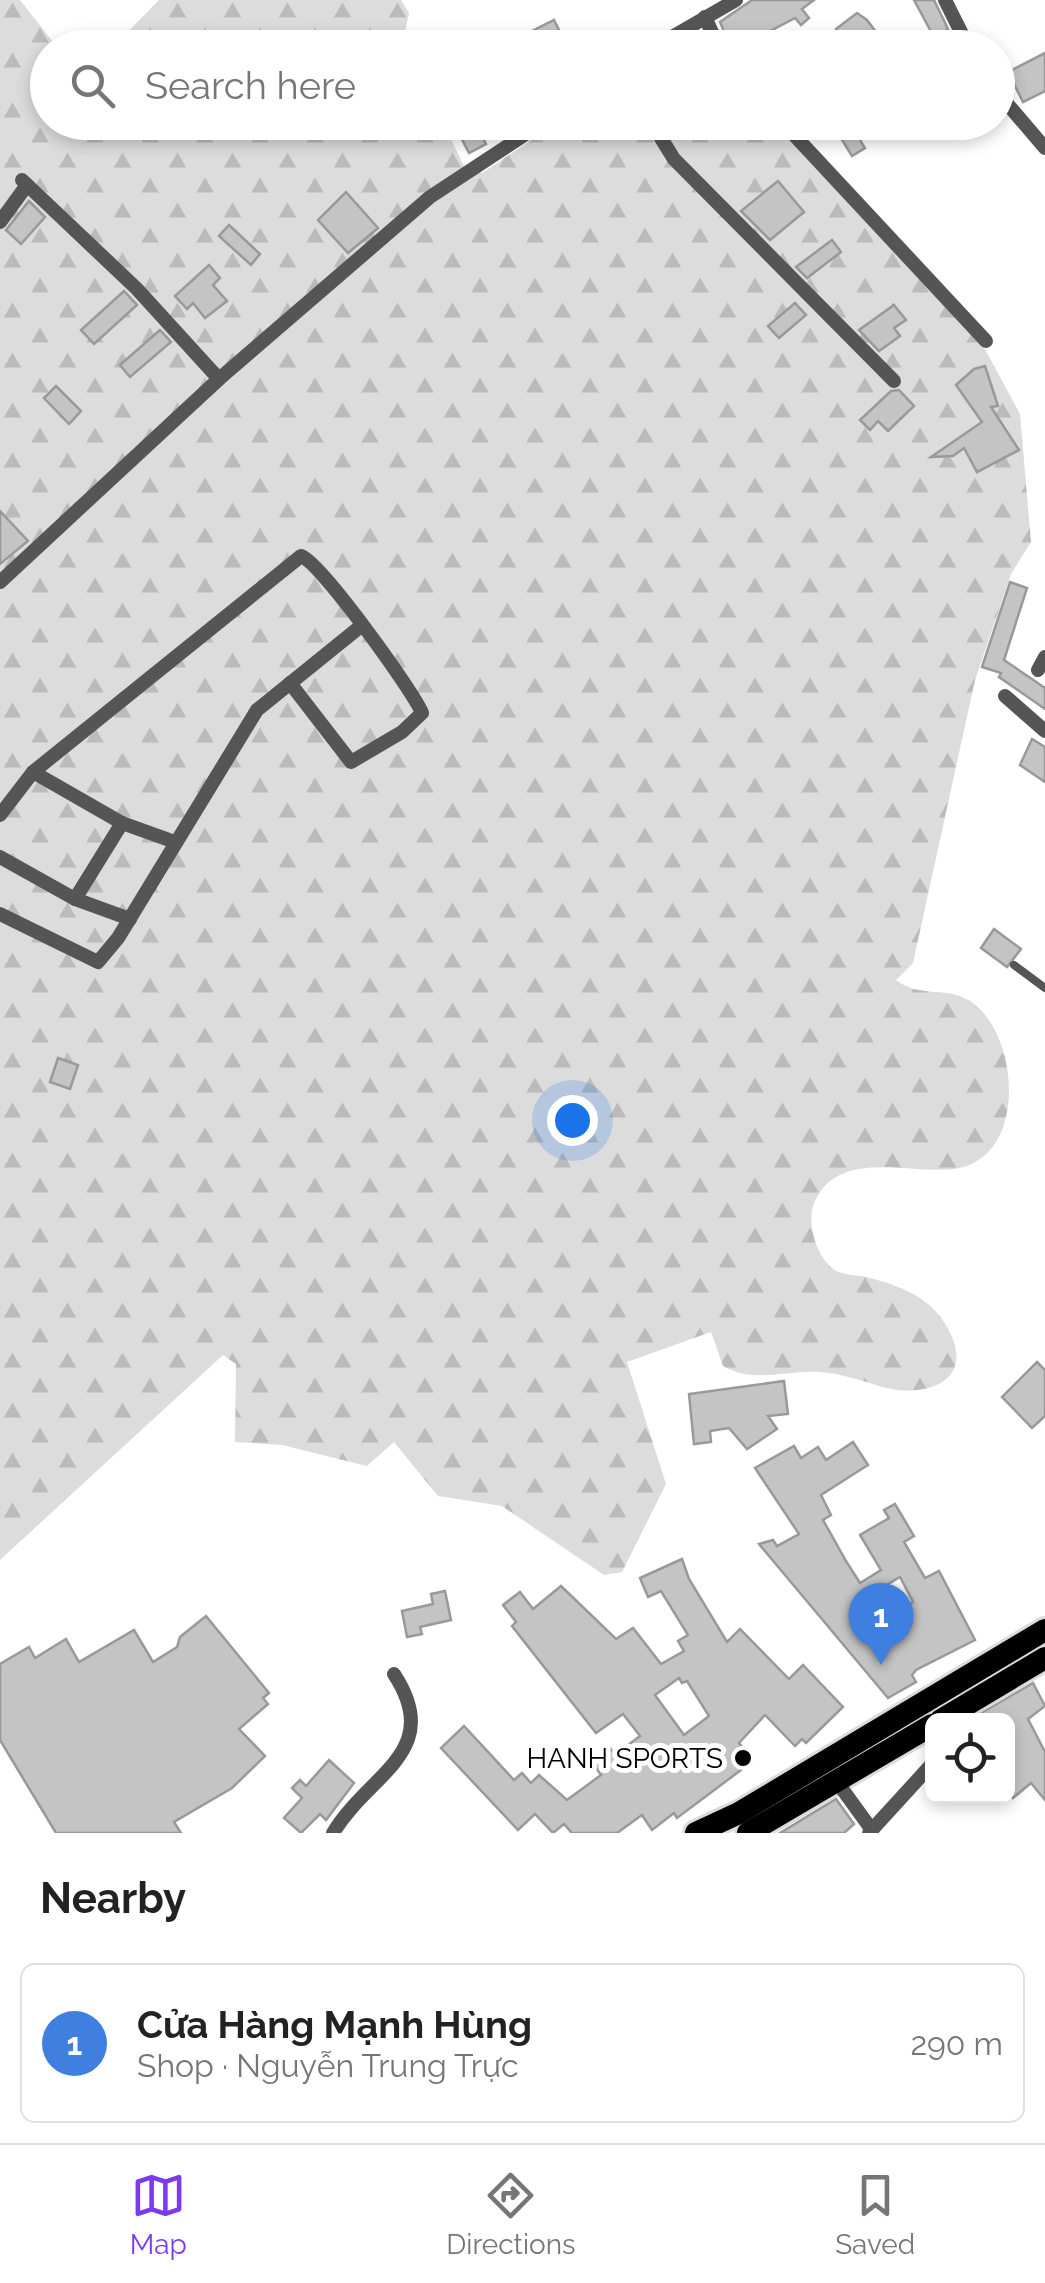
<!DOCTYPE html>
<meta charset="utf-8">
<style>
:root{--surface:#fff;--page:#f6f6f6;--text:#222;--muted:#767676;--line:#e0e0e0;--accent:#7c3aed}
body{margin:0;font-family:Raleway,sans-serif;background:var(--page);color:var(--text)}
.controls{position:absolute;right:30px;bottom:30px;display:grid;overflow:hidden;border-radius:15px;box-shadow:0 5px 15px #0003}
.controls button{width:90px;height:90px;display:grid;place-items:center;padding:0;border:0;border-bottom:2px solid var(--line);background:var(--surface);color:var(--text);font:50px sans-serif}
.you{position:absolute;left:572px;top:1120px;width:35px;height:35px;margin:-25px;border:8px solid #fff;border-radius:50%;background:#1a73e8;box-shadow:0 0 0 15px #1a73e833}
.badge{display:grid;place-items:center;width:65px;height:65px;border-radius:50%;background:var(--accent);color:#fff;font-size:32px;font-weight:700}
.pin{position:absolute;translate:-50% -82px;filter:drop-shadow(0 2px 5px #0008)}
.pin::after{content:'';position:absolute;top:52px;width:35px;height:30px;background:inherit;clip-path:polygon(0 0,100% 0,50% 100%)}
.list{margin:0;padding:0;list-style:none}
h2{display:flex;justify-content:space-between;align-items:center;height:130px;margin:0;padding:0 40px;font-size:42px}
h2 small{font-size:32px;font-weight:400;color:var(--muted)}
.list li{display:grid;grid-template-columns:65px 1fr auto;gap:30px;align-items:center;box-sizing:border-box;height:160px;margin:0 20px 20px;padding:0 20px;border:2px solid var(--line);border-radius:15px}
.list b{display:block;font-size:38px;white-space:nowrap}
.list p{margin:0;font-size:32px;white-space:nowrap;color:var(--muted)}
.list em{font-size:32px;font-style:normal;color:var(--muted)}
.icon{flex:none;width:55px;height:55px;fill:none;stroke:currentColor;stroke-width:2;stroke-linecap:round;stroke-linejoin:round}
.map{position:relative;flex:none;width:1045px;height:1833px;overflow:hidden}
.search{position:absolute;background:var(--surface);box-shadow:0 5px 15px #0003;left:30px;right:30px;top:30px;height:110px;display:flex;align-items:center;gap:25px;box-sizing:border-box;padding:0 35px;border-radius:55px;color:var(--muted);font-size:38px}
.sheet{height:310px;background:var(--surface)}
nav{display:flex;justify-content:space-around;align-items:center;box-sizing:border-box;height:140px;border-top:2px solid var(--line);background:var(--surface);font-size:28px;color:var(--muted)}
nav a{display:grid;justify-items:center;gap:5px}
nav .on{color:var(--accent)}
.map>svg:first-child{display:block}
.forest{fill:url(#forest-firs)}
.building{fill:#c4c4c4;stroke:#999;stroke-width:2.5;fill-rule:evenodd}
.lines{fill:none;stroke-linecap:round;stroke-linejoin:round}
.primary-casing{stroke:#dbdbdb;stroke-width:28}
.lane{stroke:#555;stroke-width:8}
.street{stroke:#555;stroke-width:14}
.primary{stroke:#000;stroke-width:22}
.poi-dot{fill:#000;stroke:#fff;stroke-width:4}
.labels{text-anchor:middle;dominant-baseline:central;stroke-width:10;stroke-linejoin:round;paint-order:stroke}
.poi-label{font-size:28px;fill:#000;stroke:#fff;text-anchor:end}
</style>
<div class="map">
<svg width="1045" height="1833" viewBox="0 0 1045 1833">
<defs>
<pattern id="forest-firs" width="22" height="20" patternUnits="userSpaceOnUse" patternTransform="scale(2.5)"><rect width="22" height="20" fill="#dcdcdc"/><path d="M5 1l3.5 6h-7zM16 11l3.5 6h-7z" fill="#bbb"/></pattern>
</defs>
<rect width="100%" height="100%" fill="#fff"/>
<!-- forest -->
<g class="forest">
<path d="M0,0H20L57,47L48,48V122L443,123L464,166L482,173L557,123H777L981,342L1020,414L1031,542L1011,574L975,680L913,963L896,980C922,1000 947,984 973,1003C1018,1037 1026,1145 967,1166C924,1181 840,1142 814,1203C806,1224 817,1259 836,1271C844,1275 857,1275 866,1277C898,1285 930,1296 947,1327C977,1379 930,1398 886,1388C865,1382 841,1373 819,1372C785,1370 754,1384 723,1366L711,1332L627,1362L666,1484L622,1572L604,1575L502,1506L438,1496L394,1442L367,1466L282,1445L235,1442L236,1364L223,1355L0,1560Z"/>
<polygon points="159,0 401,0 409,13 403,41 406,47 113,47"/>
</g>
<!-- building -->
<g class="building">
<polygon points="752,0 814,0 802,9 809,18 801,25 795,18 755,39 762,48 731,48 720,22"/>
<polygon points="914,0 934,0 948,29 934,37"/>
<polygon points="857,13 867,20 888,48 832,48 844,39 836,29"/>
<polygon points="554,20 568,48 520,48 516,39"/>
<polygon points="1045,53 1045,91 1023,102 1008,72"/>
<polygon points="453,122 474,122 486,144 469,153"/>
<polygon points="831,122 849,122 865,148 852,156"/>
<polygon points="778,181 804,212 770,240 741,211"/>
<polygon points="346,192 378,228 348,253 318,220"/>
<polygon points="29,201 45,217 21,244 6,230"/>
<polygon points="229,225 260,254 251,265 219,236"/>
<polygon points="832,240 841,252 807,278 796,267"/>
<polygon points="209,265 220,278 213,285 227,301 205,318 193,303 187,309 175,296"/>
<polygon points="124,291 137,305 94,344 81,330"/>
<polygon points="795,303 806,315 779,338 768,326"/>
<polygon points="894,305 906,320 894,328 900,336 879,351 859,330"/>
<polygon points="160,330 171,342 130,377 120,365"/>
<polygon points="985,366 998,406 991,407 1019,450 977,472 964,448 953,456 931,457 982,422 956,385 974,369"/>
<polygon points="56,386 81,411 69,424 44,398"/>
<polygon points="899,390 914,406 888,431 878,421 870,430 860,420 891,391"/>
<polygon points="0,511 28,541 0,564"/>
<polygon points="1010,582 1027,588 1004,660 1045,688 1045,709 999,677 1001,673 982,667"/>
<polygon points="1032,739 1045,747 1045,782 1020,765"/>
<polygon points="994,929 1021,949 1007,967 981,948"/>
<polygon points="58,1058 78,1065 70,1089 50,1082"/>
<polygon points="1037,1362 1045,1370 1045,1416 1032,1428 1002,1397"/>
<polygon points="784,1381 788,1414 768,1416 777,1429 747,1449 729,1428 710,1431 711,1442 694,1444 689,1394"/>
<path d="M853,1442L868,1465L821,1495L831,1515L823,1520L846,1561L860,1583L881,1570L860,1535L889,1518L884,1510L895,1504L914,1536L904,1542L925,1578L939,1571L975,1640L916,1670L912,1675L916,1682L888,1698L759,1544L773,1540L777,1546L799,1534L755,1468L794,1446L801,1458L818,1447L826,1460ZM900,1577L913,1602L904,1607L912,1622L891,1632L868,1596Z"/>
<path d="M682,1559L689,1579L727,1642L740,1629L789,1679L803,1665L843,1707L806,1743L802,1739L795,1746L765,1715L739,1743L753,1761L677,1818L674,1813L652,1830L642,1815L617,1833H572L564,1824L553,1833L535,1814L518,1830L441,1748L464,1726L514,1780L522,1773L531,1783L539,1775L567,1800L601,1775L592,1762L610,1748L615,1755L640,1736L623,1714L596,1733L512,1626L516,1622L503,1605L520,1592L533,1609L561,1586L616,1639L633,1628L661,1664L684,1651L678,1641L688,1635L661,1591L648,1597L640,1578ZM679,1678L682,1683L687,1681L709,1716L684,1735L655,1695Z"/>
<polygon points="445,1591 451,1620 420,1627 422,1634 407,1637 402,1611 433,1604 431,1594"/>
<polygon points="206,1616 269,1693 263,1698 268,1704 239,1729 265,1756 232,1788 174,1822 181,1833 56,1833 0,1740 0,1664 29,1647 35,1658 66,1639 79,1662 134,1630 153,1662 177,1647 180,1637"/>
<polygon points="1033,1683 1045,1706 1028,1719 1045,1752 1045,1800 1031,1783 1013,1798 1008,1791 1008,1720 969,1720"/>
<polygon points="329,1760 354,1783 326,1820 320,1814 301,1833 284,1818 302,1798 292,1788 300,1780 306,1786"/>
<polygon points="836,1799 854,1824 844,1833 780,1833"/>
</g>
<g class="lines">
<!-- primary casing -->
<g class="primary-casing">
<g id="primary">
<polyline points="941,1720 1045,1658"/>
<polyline points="696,1833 739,1813 1045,1630"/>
<polyline points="748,1833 932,1725"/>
</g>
</g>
<!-- lane -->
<polyline class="lane" points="1014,965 1045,988"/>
<!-- street -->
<g class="street">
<polyline points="945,0 969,48"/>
<polyline points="705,17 719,48"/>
<polyline points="653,48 736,0"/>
<polyline points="998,93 1045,148"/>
<polyline points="651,122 674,159 894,381"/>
<polyline points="782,122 986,341"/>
<polyline points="22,180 137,289 219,379"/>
<polyline points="0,222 27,185"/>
<polyline points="0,582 219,379 430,197 544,122"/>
<polyline points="1038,670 1045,657"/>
<polyline points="1005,696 1045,731"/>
<polyline points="33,772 122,823 175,842"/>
<path d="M0,815L33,772L301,556C317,558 414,692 422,713L402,732L351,762L290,683"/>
<polyline points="0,857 75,899 130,919"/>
<polyline points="75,899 122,823"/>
<polyline points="0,914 98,962 118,938 257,710 361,626"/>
<polyline points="837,1782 872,1830"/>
<path d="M333,1833C369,1773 445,1752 394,1674"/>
<polyline points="869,1833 932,1764"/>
</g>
<!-- primary -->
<use href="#primary" class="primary"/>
</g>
<!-- markers -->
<circle class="poi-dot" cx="743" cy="1758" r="10"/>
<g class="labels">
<!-- poi labels -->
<g class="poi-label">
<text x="723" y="1758">HANH SPORTS</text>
</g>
</g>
</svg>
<div class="controls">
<button><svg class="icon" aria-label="locate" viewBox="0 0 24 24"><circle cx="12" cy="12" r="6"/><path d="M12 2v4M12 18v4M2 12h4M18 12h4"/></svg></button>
</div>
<div class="you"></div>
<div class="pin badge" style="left:881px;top:1665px;background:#3f7fe0">1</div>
<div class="search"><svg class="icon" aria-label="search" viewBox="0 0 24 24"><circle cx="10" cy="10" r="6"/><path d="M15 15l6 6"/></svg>Search here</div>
</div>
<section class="sheet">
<h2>Nearby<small></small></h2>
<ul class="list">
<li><span class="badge" style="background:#3f7fe0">1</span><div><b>Cửa Hàng Mạnh Hùng</b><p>Shop · Nguyễn Trung Trực</p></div><em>290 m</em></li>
</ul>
</section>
<nav>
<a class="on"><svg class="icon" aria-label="map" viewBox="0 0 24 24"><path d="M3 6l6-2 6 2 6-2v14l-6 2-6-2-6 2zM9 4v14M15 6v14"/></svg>Map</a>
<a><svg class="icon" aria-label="directions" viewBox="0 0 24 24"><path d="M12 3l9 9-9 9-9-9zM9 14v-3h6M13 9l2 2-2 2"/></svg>Directions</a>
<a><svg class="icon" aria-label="saved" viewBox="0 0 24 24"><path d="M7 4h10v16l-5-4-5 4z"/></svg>Saved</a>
</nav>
